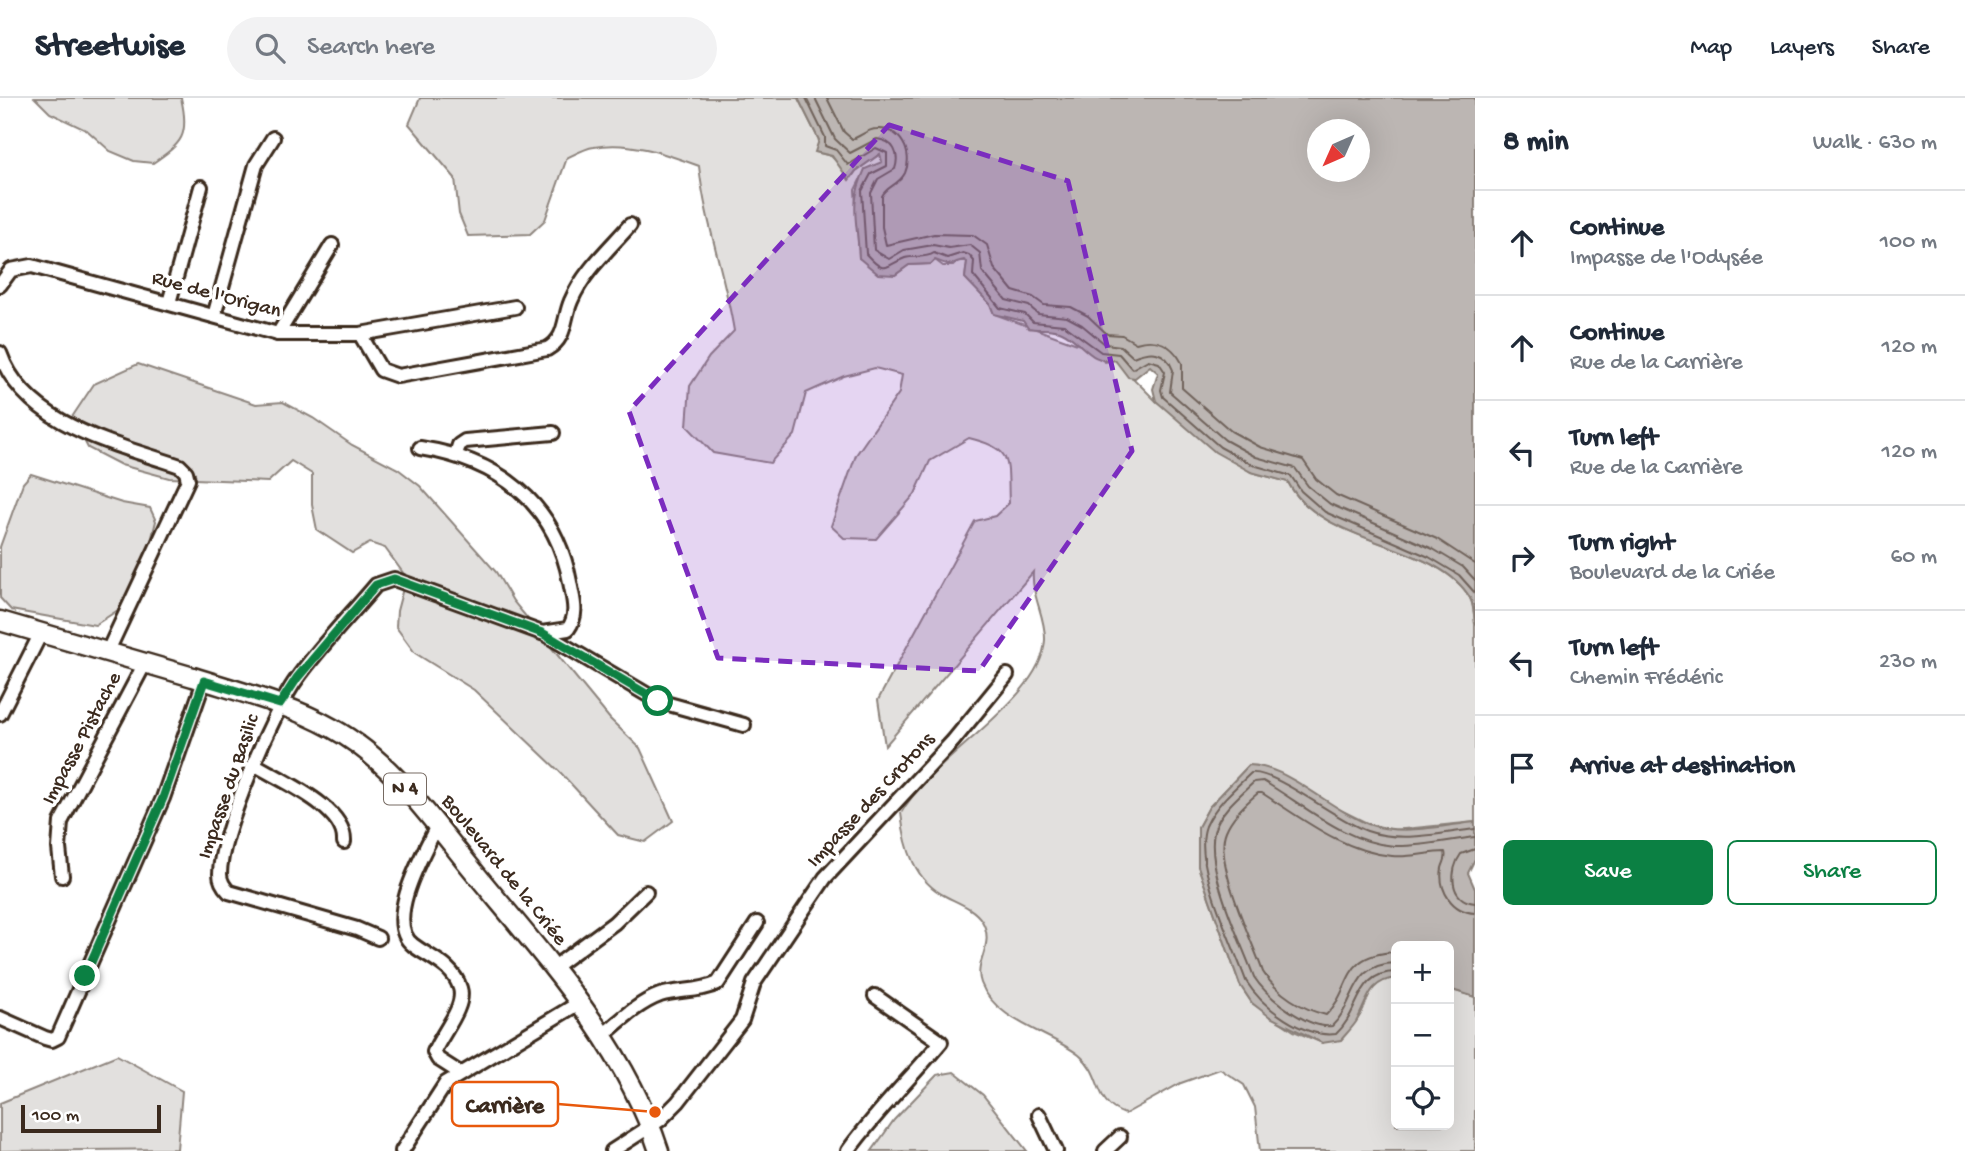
<!DOCTYPE html>
<meta charset="utf-8">
<style>
:root{--surface:#fff;--page:#f2f2f3;--text:#1f2937;--muted:#747a83;--line:#e0e1e3;--accent:#0b8043}
body{margin:0;font-family:"Gochi Hand",sans-serif;background:var(--page);color:var(--text)}
.controls{position:absolute;right:21px;bottom:21px;display:grid;overflow:hidden;border-radius:10px;box-shadow:0 7px 28px #0002}
.controls button{width:63px;height:63px;display:grid;place-items:center;padding:0;border:0;border-bottom:2px solid var(--line);background:var(--surface);color:var(--text);font:35px sans-serif}
.compass{position:absolute;left:1307px;top:21px;width:63px;height:63px;border-radius:50%;background:var(--surface);box-shadow:0 7px 28px #0002;rotate:225deg}
.scale{position:absolute;left:21px;bottom:18px;width:140px;box-sizing:border-box;padding-left:7px;border:4px solid #3b2a1e;border-top:0;font-size:19px;line-height:24px;white-space:nowrap;color:#3b2a1e;-webkit-text-stroke:5px #fff;paint-order:stroke}
.stop{position:absolute;width:21px;height:21px;margin:-16px;border:5px solid #0b8043;border-radius:50%;background:#fff}
.stop.end{background:#0b8043;border-color:#fff;box-shadow:0 2px 7px #0008}
.list{margin:0;padding:0;list-style:none}
h2{display:flex;justify-content:space-between;align-items:center;height:91px;margin:0;padding:0 28px;font-size:30px}
h2 small{font-size:23px;font-weight:400;color:var(--muted)}
.list li{display:grid;grid-template-columns:46px 1fr auto;gap:21px;align-items:center;box-sizing:border-box;height:105px;padding:0 28px;border-top:2px solid var(--line)}
.list b{display:block;font-size:26px;white-space:nowrap}
.list p{margin:0;font-size:23px;white-space:nowrap;color:var(--muted)}
.list em{font-size:23px;font-style:normal;color:var(--muted)}
.actions{display:flex;gap:14px;padding:21px 28px}
.actions a{flex:1;padding:16px 0;border:2px solid var(--accent);border-radius:10px;text-align:center;font-size:24px;color:var(--accent)}
.actions .main{background:var(--accent);color:#fff}
.icon{flex:none;width:38px;height:38px;fill:none;stroke:currentColor;stroke-width:2;stroke-linecap:round;stroke-linejoin:round}
.map{position:relative;flex:none;width:1475px;height:1053px;overflow:hidden}
header{display:flex;align-items:center;gap:42px;box-sizing:border-box;height:98px;padding:0 35px;background:var(--surface);border-bottom:2px solid var(--line)}
header strong{font-size:33px}
nav{display:flex;gap:38px;margin-inline-start:auto;font-size:24px}
.search{width:490px;height:63px;background:var(--page);display:flex;align-items:center;gap:18px;box-sizing:border-box;padding:0 24px;border-radius:38px;color:var(--muted);font-size:26px}
main{display:flex}
aside{flex:1;background:var(--surface)}
.map>svg:first-child{display:block}
.green{fill:#e2e0de;stroke:#8e857e;stroke-width:2}
.water{fill:#bcb6b3;stroke:#887e77;stroke-width:2;fill-rule:evenodd}
.lines{fill:none;stroke-linecap:round;stroke-linejoin:round}
.shore{stroke:#6f625a;stroke-width:2}
.minor-casing{stroke:#3b2a1e;stroke-width:18}
.primary-casing{stroke:#3b2a1e;stroke-width:23}
.minor{stroke:#fff;stroke-width:12}
.primary{stroke:#fff;stroke-width:18}
.route{stroke:#0b8043;stroke-width:9}
.marked{fill:#7b2cbf;fill-opacity:0.2;stroke:#7b2cbf;stroke-width:5;stroke-dasharray:14 9;stroke-linejoin:round}
.labels{text-anchor:middle;dominant-baseline:central;stroke-width:7;stroke-linejoin:round;paint-order:stroke}
.shield{fill:#fff;stroke:#766a62;stroke-width:2}
.shield-label{font-size:19px;font-weight:bold;fill:#3b2a1e}
.street-label{font-size:21px;fill:#3b2a1e;stroke:#fff}
.leader{fill:none;stroke:#e8590c;stroke-width:2.5}
.callout-dot{fill:#e8590c;stroke:#fff;stroke-width:2.5}
.callout{fill:#fff;stroke:#e8590c;stroke-width:2.5}
.callout-label{font-size:23px;text-anchor:middle;font-weight:bold;fill:#3b2a1e}
</style>
<header>
<strong>Streetwise</strong>
<div class="search"><svg class="icon" aria-label="search" viewBox="0 0 24 24"><circle cx="10" cy="10" r="6"/><path d="M15 15l6 6"/></svg>Search here</div>
<nav><a>Map</a><a>Layers</a><a>Share</a></nav>
</header>
<main>
<div class="map">
<svg width="1475" height="1053" viewBox="0 0 1475 1053">
<rect width="100%" height="100%" fill="#fff"/>
<filter id="ink" filterUnits="userSpaceOnUse"><feTurbulence type="fractalNoise" baseFrequency=".0143" numOctaves="2"/><feDisplacementMap in="SourceGraphic" scale="14" xChannelSelector="R" yChannelSelector="G"/><feConvolveMatrix kernelMatrix="1 2 1 2 8 2 1 2 1" color-interpolation-filters="sRGB"/></filter>
<g filter="url(#ink)">
<!-- green -->
<g class="green">
<path d="M35,0H181C190,38 182,45 153,65L134,63L110,53L88,33L50,15Z"/>
<path d="M420,0H798L819,42L816,54L831,58L852,79L856,73L880,56L882,64L860,82L855,92L859,160L895,177L909,167L931,166L935,162L943,168H953L958,163H967L965,180L990,206L994,216L1080,247L1105,264L1115,262L1156,303L1251,374L1288,384C1320,448 1438,443 1470,500C1474,507 1474,518 1475,526V724L1394,732L1369,726L1249,667L1209,709L1198,729V768L1240,887L1252,905L1294,933L1322,945C1332,939 1346,933 1355,924C1373,906 1360,883 1396,880V1027H1449V891L1475,899V1053H1260L1255,1009L1244,987L1220,971L1181,985L1125,1016C1092,1005 1104,977 1079,957C1051,935 995,923 981,885C973,864 996,847 982,823C975,811 959,805 947,799C914,783 905,750 901,715C933,658 1042,602 1045,542C1046,519 1031,498 1033,474L885,648L878,602L975,423L995,418L1009,405C1007,363 1015,351 969,340L930,363L915,396L876,441L844,440L831,428L856,357L899,295L902,277L875,270L844,278L806,295L795,337L770,365L713,355L687,328L690,288L709,259L734,233C725,177 705,124 699,68C666,56 629,42 594,49C585,50 575,56 567,60L545,122L530,136L468,138L459,116L455,80L409,26Z"/>
<polygon points="138,266 256,306 283,304 313,320 352,347 398,371 420,388 496,474 513,503 610,621 640,650 673,723 645,744 618,737 560,674 474,592 415,555 396,529 397,513 406,479 385,450 370,445 352,455 317,432 312,407 312,376 291,363 268,384 169,380 121,367 88,350 72,319 94,286"/>
<polygon points="31,376 122,405 150,410 156,423 149,451 121,510 95,527 11,512 0,500 0,449 23,385"/>
<polygon points="117,957 182,993 177,1051 0,1053 0,1005"/>
<polygon points="954,974 983,997 1027,1053 872,1053 894,1022 937,977"/>
</g>
<!-- water -->
<g class="water">
<path d="M798,0H1475V526C1474,518 1474,507 1470,500C1438,443 1322,449 1288,384L1251,374L1215,354L1156,303L1153,291L1158,275L1150,268L1135,280L1128,279L1115,262C1091,267 1082,243 1062,234C1053,230 1039,232 1028,230L1023,223L994,216L990,206L965,180L967,164L964,162C944,166 958,170 935,162L931,166L909,167L895,177L878,176L859,160C858,122 848,109 865,71L882,64L880,56L856,73L849,82L832,58L815,54L819,42ZM1318,32H1360V74H1318Z"/>
<path d="M1249,667C1289,668 1329,711 1368,726C1401,738 1441,728 1475,724V761L1468,775L1475,791V899L1449,891V848H1396V880C1368,883 1368,903 1356,924C1352,930 1346,936 1341,942L1322,945L1270,919L1252,905L1240,887L1198,768V729L1209,709Z"/>
</g>
<g class="lines">
<!-- shore -->
<g class="shore">
<path d="M806,0L825,39V48L836,52L848,67L876,50L887,55V68L871,76L862,93L866,156C886,178 884,168 905,160C915,157 925,161 934,155L947,160L963,155L969,157L974,163L973,177L1000,210L1025,216L1033,224L1064,227L1101,254L1119,256L1132,271L1148,262L1159,265L1165,274L1161,292L1163,299L1220,349L1253,367L1291,378L1301,393L1325,414L1429,459L1459,477L1475,495"/>
<path d="M815,0L835,41L850,55L877,41C894,43 900,56 895,71L878,81L871,95L874,152L889,161L904,152L933,147L949,150L970,147L980,155L982,173L1006,202L1029,208L1038,216L1067,219L1082,227L1105,246L1121,248L1133,259C1150,252 1165,251 1173,272L1170,294L1225,342L1256,359L1295,370L1308,388L1330,406L1433,451L1463,469L1475,482"/>
<path d="M827,0L844,34L852,41C860,39 867,31 877,31C900,29 914,55 905,75C899,87 887,88 882,98V129L886,147L934,136L973,137L987,147L994,170L1013,193L1033,199L1044,207L1071,209L1088,218L1107,236L1122,237L1136,245C1156,239 1172,246 1182,265V290L1231,333L1260,349L1303,362L1316,381L1336,397L1437,441L1475,466"/>
<path d="M1475,751L1461,756C1449,772 1449,803 1475,805"/>
<path d="M1396,854C1339,856 1354,890 1326,917C1302,911 1277,896 1263,874C1252,842 1213,764 1226,733C1232,718 1246,705 1258,695H1262C1301,720 1344,754 1392,758C1409,760 1428,754 1445,754C1447,761 1444,763 1442,770C1438,792 1452,814 1475,815"/>
<path d="M1396,865C1349,866 1358,903 1332,928C1307,931 1267,899 1254,879C1240,841 1206,774 1214,734C1218,715 1240,697 1254,684L1263,683C1303,706 1345,745 1394,748C1420,749 1449,742 1475,739"/>
<path d="M1396,874C1355,874 1361,914 1336,936C1303,940 1263,910 1246,883C1233,846 1192,765 1206,728C1215,707 1235,690 1251,675C1276,672 1336,722 1367,733C1401,745 1440,735 1475,731"/>
</g>
<!-- minor casing -->
<g class="minor-casing">
<g id="minor">
<polyline points="0,187 11,172 32,168 278,236 360,236 515,209"/>
<polyline points="169,205 201,89"/>
<polyline points="214,218 256,67 273,40"/>
<polyline points="278,236 332,147"/>
<path d="M360,236L381,272L398,278L547,251C567,240 563,221 571,203C583,174 610,150 630,127"/>
<path d="M0,255C25,327 116,346 180,368L186,374L188,382L107,555"/>
<polyline points="456,356 459,347 465,343 553,335"/>
<polyline points="543,535 658,603 744,627"/>
<polyline points="0,616 41,535"/>
<path d="M254,666C281,683 346,709 344,744"/>
<path d="M437,728C424,754 383,824 413,847C430,860 453,867 460,890C466,909 441,936 434,954L438,961L460,975"/>
<polyline points="62,778 59,750 61,724 145,565"/>
<path d="M378,840L357,831L229,794C224,789 220,784 220,776C220,736 273,614 296,582C320,548 350,518 376,487L394,481L542,535L568,531C579,516 573,501 570,484C555,404 498,362 420,350"/>
<polyline points="553,870 614,825 646,794"/>
<polyline points="0,920 45,940 52,942 58,939 163,700 204,583"/>
<path d="M602,938C620,923 638,905 660,897C679,891 700,894 718,885L757,825"/>
<polyline points="1039,1017 1056,1053"/>
<polyline points="402,1053 446,985 579,905"/>
<polyline points="612,1053 660,1022 678,1004 742,922 754,885 825,780 953,643 1007,577"/>
<path d="M848,1053C876,1014 910,981 941,944L875,898"/>
<polyline points="1105,1053 1120,1039"/>
</g>
</g>
<!-- primary casing -->
<g class="primary-casing">
<path id="primary" d="M0,523C64,542 129,560 193,579C240,594 289,606 332,630C393,663 433,724 476,776C545,860 625,947 659,1053"/>
</g>
<!-- minor -->
<use href="#minor" class="minor"/>
<!-- primary -->
<use href="#primary" class="primary"/>
</g>
</g>
<g class="lines" filter="url(#ink)">
<!-- route -->
<polyline class="route" points="85,878 163,700 204,583 280,606 297,580 376,487 394,481 542,535 658,603"/>
</g>
<!-- marked area -->
<path class="marked" d="M889,27L1068,83L1132,353L979,573L718,560L629,313Z"/>
<g class="labels">
<!-- shield labels -->
<rect class="shield" x="384" y="675.5" width="42" height="31" rx="5"/>
<g class="shield-label">
<text x="405" y="691">N 4</text>
</g>
<!-- street labels -->
<g class="street-label">
<text transform="translate(216 198) rotate(15)">Rue de l'Origan</text>
<text transform="translate(83 641) rotate(-62)">Impasse Pistache</text>
<text transform="translate(230 689) rotate(-71)">Impasse du Basilic</text>
<text transform="translate(872 703) rotate(-47)">Impasse des Crotons</text>
<text transform="translate(503 773) rotate(51)">Boulevard de la Criée</text>
</g>
</g>
<!-- callouts -->
<path class="leader" d="M655 1014L558 1006"/>
<circle class="callout-dot" cx="655" cy="1014" r="7"/>
<rect class="callout" x="452" y="984" width="106" height="44" rx="7"/>
<g class="callout-label">
<text x="505" y="1014">Carrière</text>
</g>
</svg>
<div class="controls">
<button>+</button>
<button>−</button>
<button><svg class="icon" aria-label="locate" viewBox="0 0 24 24"><circle cx="12" cy="12" r="6"/><path d="M12 2v4M12 18v4M2 12h4M18 12h4"/></svg></button>
</div>
<svg class="compass" viewBox="-18 -18 36 36"><path d="M0-13l5 13h-10z" fill="#e53935"/><path d="M0 13l5-13h-10z" fill="#747a83"/></svg>
<div class="scale">100 m</div>
<div class="stop" style="left:658px;top:603px"></div>
<div class="stop end" style="left:85px;top:878px"></div>
</div>
<aside>
<h2>8 min<small>Walk · 630 m</small></h2>
<ul class="list">
<li><svg class="icon" aria-label="ahead" viewBox="0 0 24 24"><path d="M12 20V5M6 11l6-6 6 6"/></svg><div><b>Continue</b><p>Impasse de l'Odysée</p></div><em>100 m</em></li>
<li><svg class="icon" aria-label="ahead" viewBox="0 0 24 24"><path d="M12 20V5M6 11l6-6 6 6"/></svg><div><b>Continue</b><p>Rue de la Carrière</p></div><em>120 m</em></li>
<li><svg class="icon" aria-label="left" viewBox="0 0 24 24"><path d="M17 20v-9H6M10 6l-5 5 5 5"/></svg><div><b>Turn left</b><p>Rue de la Carrière</p></div><em>120 m</em></li>
<li><svg class="icon" aria-label="right" viewBox="0 0 24 24"><path d="M7 20v-9h11M14 6l5 5-5 5"/></svg><div><b>Turn right</b><p>Boulevard de la Criée</p></div><em>60 m</em></li>
<li><svg class="icon" aria-label="left" viewBox="0 0 24 24"><path d="M17 20v-9H6M10 6l-5 5 5 5"/></svg><div><b>Turn left</b><p>Chemin Frédéric</p></div><em>230 m</em></li>
<li><svg class="icon" aria-label="arrive" viewBox="0 0 24 24"><path d="M6 21V4h12l-3 4 3 4H6"/></svg><div><b>Arrive at destination</b></div></li>
</ul>
<div class="actions"><a class="main">Save</a><a>Share</a></div>
</aside>
</main>
